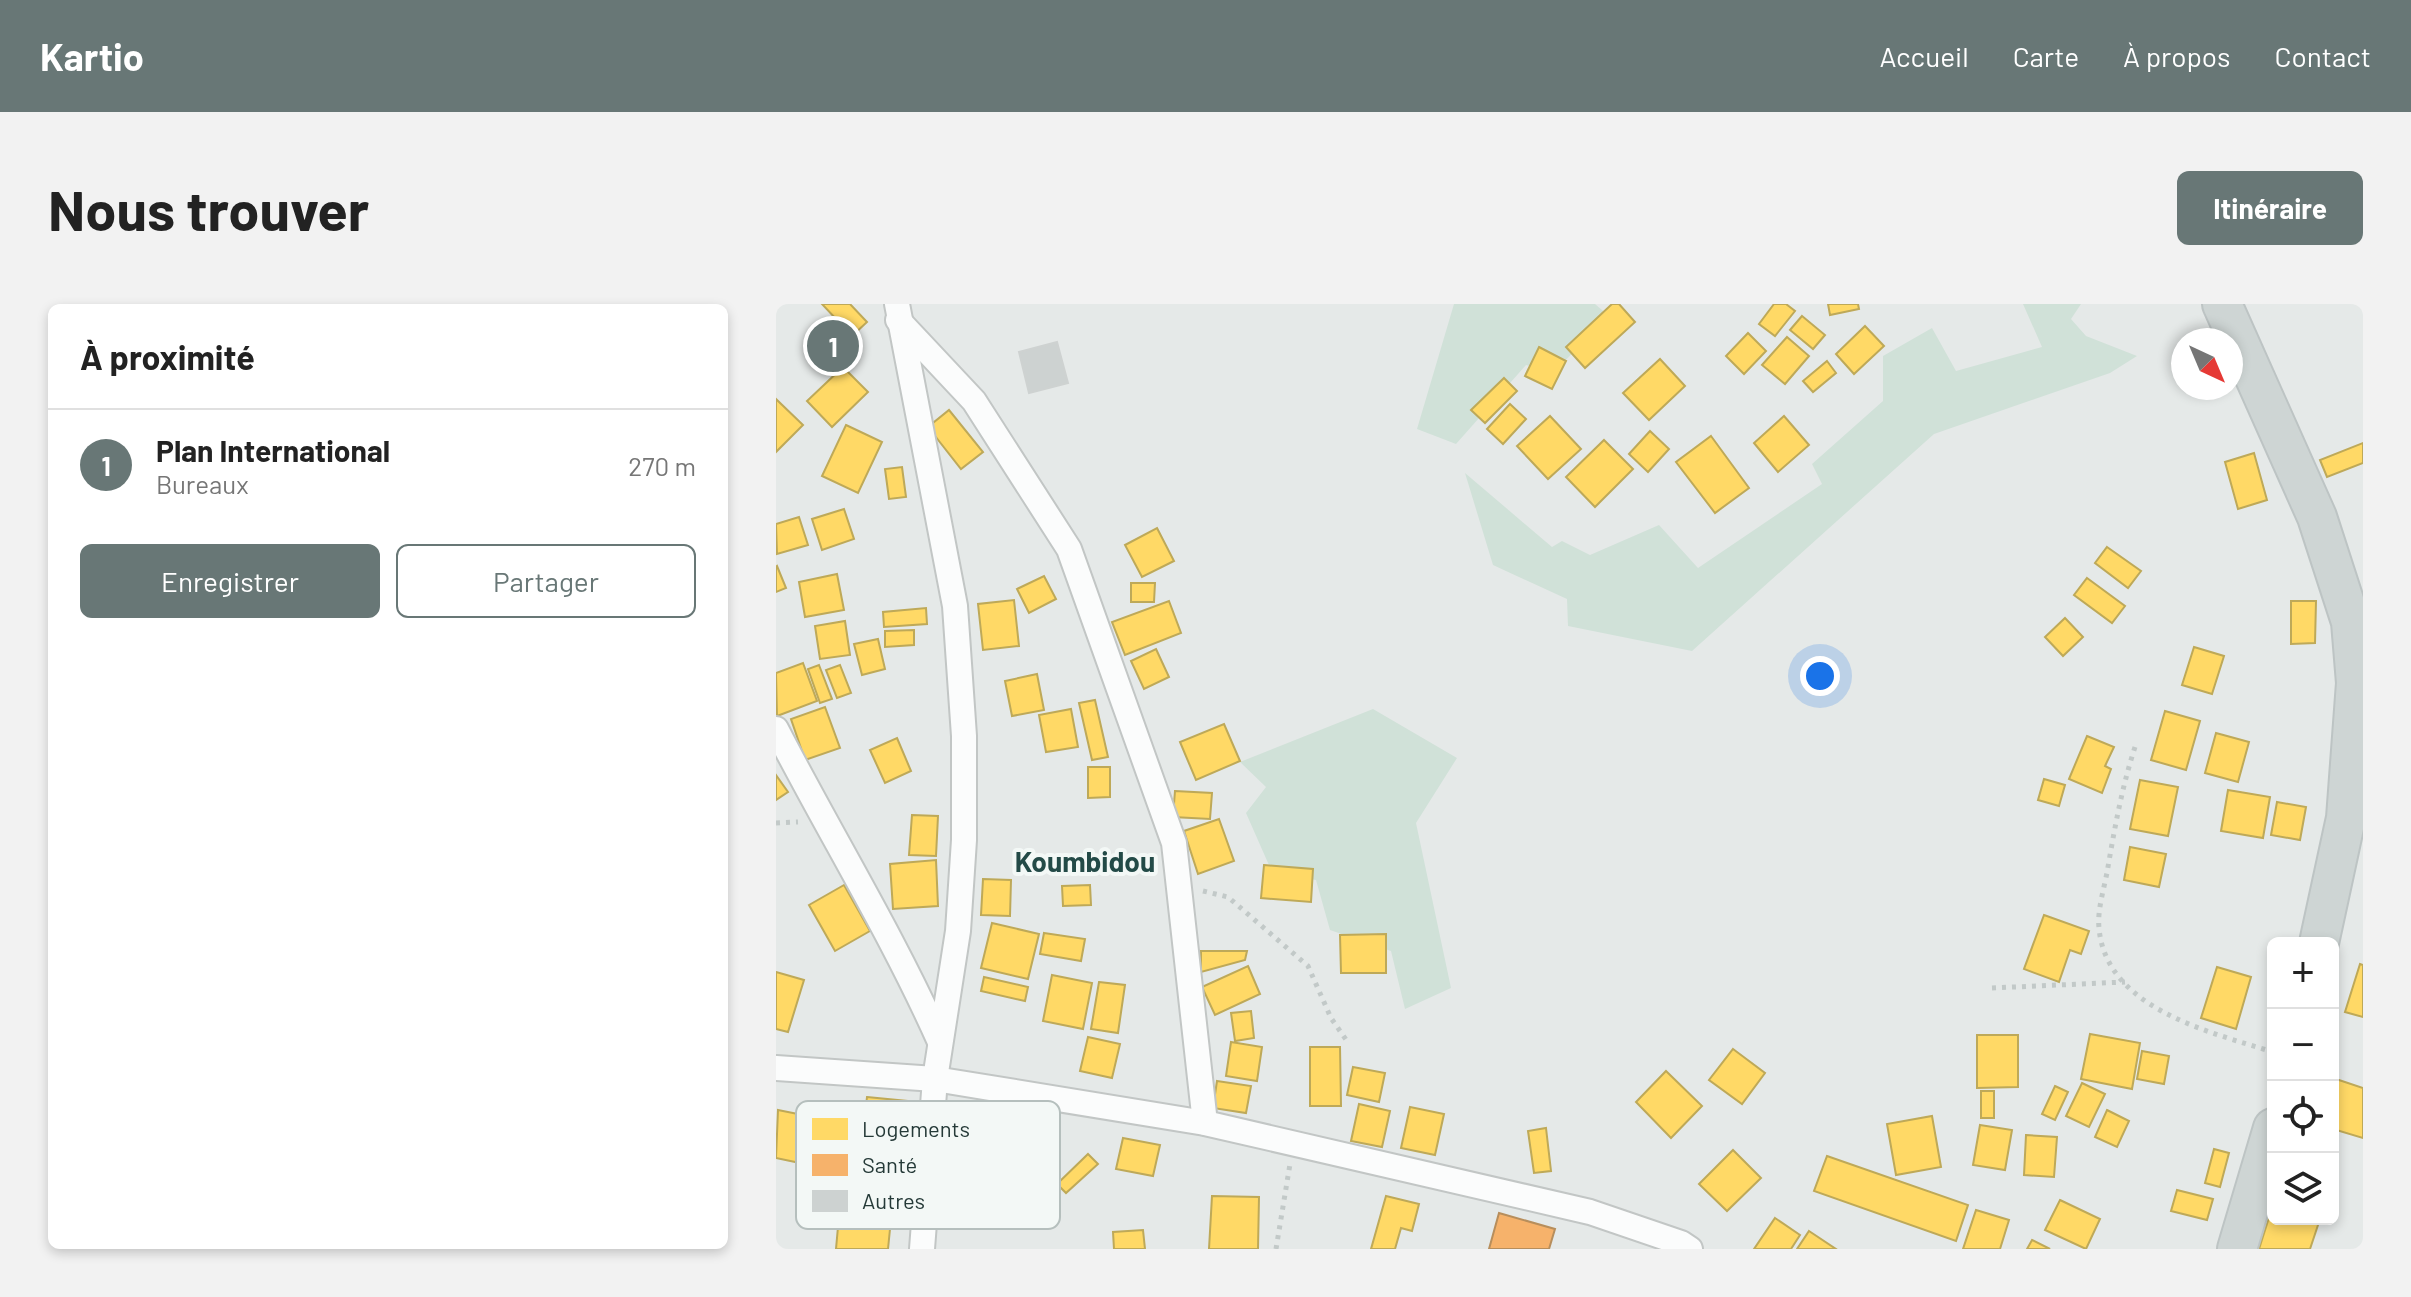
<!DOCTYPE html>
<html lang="fr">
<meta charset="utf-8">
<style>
:root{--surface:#fff;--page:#f2f2f2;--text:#222;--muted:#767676;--line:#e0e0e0;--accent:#687776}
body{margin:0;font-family:Barlow,sans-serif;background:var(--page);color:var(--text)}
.controls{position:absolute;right:24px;bottom:24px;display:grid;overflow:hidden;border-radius:12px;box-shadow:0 4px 12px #0003}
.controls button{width:72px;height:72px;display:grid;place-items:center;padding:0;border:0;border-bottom:2px solid var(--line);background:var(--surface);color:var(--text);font:40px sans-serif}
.compass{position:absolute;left:1395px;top:24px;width:72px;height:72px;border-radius:50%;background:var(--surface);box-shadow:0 4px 12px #0003;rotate:136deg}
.you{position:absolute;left:1044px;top:372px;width:28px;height:28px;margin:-20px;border:6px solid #fff;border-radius:50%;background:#1a73e8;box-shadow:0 0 0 12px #1a73e833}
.badge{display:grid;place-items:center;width:52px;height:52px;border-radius:50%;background:var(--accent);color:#fff;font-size:26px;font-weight:700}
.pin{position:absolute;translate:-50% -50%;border:4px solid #fff;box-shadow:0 2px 8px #0006}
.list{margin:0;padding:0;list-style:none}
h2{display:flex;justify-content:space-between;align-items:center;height:104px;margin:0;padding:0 32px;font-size:34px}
h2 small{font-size:26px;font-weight:400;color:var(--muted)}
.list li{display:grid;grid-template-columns:52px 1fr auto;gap:24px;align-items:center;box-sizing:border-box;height:112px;padding:0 32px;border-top:2px solid var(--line)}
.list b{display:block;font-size:30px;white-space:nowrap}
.list p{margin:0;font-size:26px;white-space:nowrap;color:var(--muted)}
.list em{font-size:26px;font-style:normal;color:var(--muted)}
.actions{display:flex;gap:16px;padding:24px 32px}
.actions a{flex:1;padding:18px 0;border:2px solid var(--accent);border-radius:12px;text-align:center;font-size:28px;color:var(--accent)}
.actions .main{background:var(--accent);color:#fff}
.icon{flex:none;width:44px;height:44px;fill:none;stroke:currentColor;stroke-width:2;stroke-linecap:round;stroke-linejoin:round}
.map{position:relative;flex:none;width:1587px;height:945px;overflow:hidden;border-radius:12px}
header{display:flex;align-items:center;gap:48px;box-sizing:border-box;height:112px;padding:0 40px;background:var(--accent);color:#fff}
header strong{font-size:38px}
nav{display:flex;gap:44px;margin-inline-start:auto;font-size:28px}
.intro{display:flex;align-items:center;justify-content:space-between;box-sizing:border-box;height:192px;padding:0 48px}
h1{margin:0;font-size:56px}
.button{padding:20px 36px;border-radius:12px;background:var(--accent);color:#fff;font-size:28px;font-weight:700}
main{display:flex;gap:48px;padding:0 48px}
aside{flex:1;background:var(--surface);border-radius:12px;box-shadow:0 4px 12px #0003}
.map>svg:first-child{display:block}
.green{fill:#d0e1d8}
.homes{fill:#ffd966;stroke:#bea958;stroke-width:2}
.health{fill:#f6b26b;stroke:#b78e5c;stroke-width:2}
.building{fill:#cdd2d1;stroke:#ced2d1;stroke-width:2}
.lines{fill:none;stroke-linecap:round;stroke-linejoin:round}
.street-casing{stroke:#c2c6c5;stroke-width:28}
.primary-casing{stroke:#bdc4c4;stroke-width:42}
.path{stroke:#c2c9c8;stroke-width:5;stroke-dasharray:4 6;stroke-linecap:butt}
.street{stroke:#fbfcfc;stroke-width:24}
.primary{stroke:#ced5d4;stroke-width:38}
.labels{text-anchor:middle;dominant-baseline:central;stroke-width:8;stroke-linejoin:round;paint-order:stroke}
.neighbourhood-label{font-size:28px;font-weight:bold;fill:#234a47;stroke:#f3f8f6}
.key{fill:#f3f8f6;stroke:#b5bfbd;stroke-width:2}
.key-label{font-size:22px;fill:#253a38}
</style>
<header>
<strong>Kartio</strong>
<nav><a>Accueil</a><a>Carte</a><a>À propos</a><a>Contact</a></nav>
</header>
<div class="intro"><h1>Nous trouver</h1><a class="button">Itinéraire</a></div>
<main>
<aside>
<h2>À proximité<small></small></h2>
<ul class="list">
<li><span class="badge">1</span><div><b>Plan International</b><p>Bureaux</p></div><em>270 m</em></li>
</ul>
<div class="actions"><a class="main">Enregistrer</a><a>Partager</a></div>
</aside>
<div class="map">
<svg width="1587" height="945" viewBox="0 0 1587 945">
<rect width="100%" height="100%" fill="#e5e9e8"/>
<!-- green -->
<g class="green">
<polygon points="678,0 819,0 833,12 777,69 750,61 680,140 641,125"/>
<polygon points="1247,0 1305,0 1295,15 1310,32 1361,52 1334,69 1158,130 916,347 792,322 791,295 717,261 689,169 776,243 786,237 814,251 883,221 922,264 1046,180 1036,160 1107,97 1107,52 1156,24 1180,67 1266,43"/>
<polygon points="597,405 681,454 640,519 675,684 629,705 615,647 554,626 540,576 496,568 470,509 490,483 464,458"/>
</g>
<!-- homes -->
<g class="homes">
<polygon points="46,0 74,0 91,18 76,32"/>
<polygon points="836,0 843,0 859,18 809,64 790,43"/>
<polygon points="998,0 1010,0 1019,7 999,32 983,20"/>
<polygon points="1052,0 1082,0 1083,5 1054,11"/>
<polygon points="1026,12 1049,31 1037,45 1014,26"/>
<polygon points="1089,22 1108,42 1078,70 1060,50"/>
<polygon points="972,29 990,47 968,70 950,52"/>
<polygon points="1011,33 1033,52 1009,80 986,61"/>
<polygon points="763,43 790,57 776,85 749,72"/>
<polygon points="884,55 909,82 873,116 847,89"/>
<polygon points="1051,57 1060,69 1037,88 1027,77"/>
<polygon points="67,63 92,88 56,123 31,97"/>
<polygon points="728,74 741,87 709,119 695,106"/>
<polygon points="0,95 27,121 0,148"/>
<polygon points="734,100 750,115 727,140 711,125"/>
<polygon points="173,106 207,148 185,165 152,123"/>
<polygon points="774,112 805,145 772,175 741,142"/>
<polygon points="1008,112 1033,141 1002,168 978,139"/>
<polygon points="70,121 106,138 82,189 46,172"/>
<polygon points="874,127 893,145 872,168 853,150"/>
<polygon points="935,132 973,184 939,209 900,158"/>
<polygon points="828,136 857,165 819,203 790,173"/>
<polygon points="1587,139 1587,159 1551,173 1544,156"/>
<polygon points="1478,149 1491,196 1462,205 1449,158"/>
<polygon points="126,163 130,193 113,195 109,165"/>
<polygon points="68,205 78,235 46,246 36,215"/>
<polygon points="23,213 32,241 1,250 0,220"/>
<polygon points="381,224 398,257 366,273 349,241"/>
<polygon points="1331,243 1365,267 1352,284 1319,259"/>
<polygon points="1,262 10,284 0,288 0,263"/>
<polygon points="61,270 68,306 29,313 23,278"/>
<polygon points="268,272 280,295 253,309 241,285"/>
<polygon points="1311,274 1349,302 1336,319 1298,291"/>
<polygon points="355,279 379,279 378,298 355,298"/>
<polygon points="238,296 243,342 207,346 202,300"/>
<polygon points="393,297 405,329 349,351 336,318"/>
<polygon points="1515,297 1540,297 1539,339 1515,340"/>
<polygon points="150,304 151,320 108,323 107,308"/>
<polygon points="1289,314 1307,333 1287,352 1269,333"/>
<polygon points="69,317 74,351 44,355 39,322"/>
<polygon points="138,326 138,341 109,343 109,327"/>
<polygon points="102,335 109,365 86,371 78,340"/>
<polygon points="1418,343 1448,352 1436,390 1406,381"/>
<polygon points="380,345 393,373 368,385 355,357"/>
<polygon points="27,359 41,397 1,412 0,369"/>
<polygon points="43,361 56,395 44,399 32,365"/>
<polygon points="64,361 75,389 61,394 50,366"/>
<polygon points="261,370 268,406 236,412 229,377"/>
<polygon points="319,396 332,453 316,456 303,399"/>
<polygon points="49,403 64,444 29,456 15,415"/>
<polygon points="295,405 302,443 270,448 263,411"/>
<polygon points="1389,407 1424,417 1410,466 1375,456"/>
<polygon points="448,420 464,457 420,476 404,438"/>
<polygon points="1440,429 1473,438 1462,478 1429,469"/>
<polygon points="1311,432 1338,443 1329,462 1335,465 1326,489 1293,475"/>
<polygon points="121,434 135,467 109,479 94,446"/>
<polygon points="312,463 334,463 334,493 312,494"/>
<polygon points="0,471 12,488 0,496"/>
<polygon points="1268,475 1289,481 1283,502 1262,496"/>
<polygon points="1364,476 1402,483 1392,532 1354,525"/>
<polygon points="1452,486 1494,493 1487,534 1445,527"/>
<polygon points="399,487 436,489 434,515 397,513"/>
<polygon points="1501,498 1530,503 1524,536 1495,531"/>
<polygon points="136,511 162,512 160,552 133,551"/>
<polygon points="443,515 458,557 422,570 408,527"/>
<polygon points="1354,543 1390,550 1383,583 1348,576"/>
<polygon points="160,556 162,602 117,605 114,560"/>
<polygon points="488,561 537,565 535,598 485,594"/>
<polygon points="207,575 235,576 234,612 205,611"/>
<polygon points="68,581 94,627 59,647 33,601"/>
<polygon points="314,581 315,601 287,602 286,582"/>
<polygon points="1268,611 1313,627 1305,650 1294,646 1283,678 1248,665"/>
<polygon points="216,619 263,630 252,675 205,664"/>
<polygon points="268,629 309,635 305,657 264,650"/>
<polygon points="610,630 610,669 565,669 564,631"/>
<polygon points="425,647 471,647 469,656 425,668"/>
<polygon points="1584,660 1587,661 1587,713 1569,708"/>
<polygon points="472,662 484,690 439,711 426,683"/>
<polygon points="1441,663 1475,673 1460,725 1425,714"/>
<polygon points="0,668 28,676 12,728 0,725"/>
<polygon points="276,671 316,679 307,725 267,717"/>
<polygon points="208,673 252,683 249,697 205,687"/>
<polygon points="323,678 349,681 342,729 315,725"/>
<polygon points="475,707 478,734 459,737 455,709"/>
<polygon points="1314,730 1364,739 1356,785 1305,775"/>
<polygon points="1201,731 1242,731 1242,783 1201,784"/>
<polygon points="312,733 344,740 336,774 304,767"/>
<polygon points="455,738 486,743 481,777 450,772"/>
<polygon points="534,743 564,743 565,802 534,802"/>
<polygon points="957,745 989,769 966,800 933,776"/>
<polygon points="1366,747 1393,752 1388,780 1361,775"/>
<polygon points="577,763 609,769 603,798 571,791"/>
<polygon points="890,767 926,802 895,834 860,798"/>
<polygon points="1557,774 1587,784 1587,834 1557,825"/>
<polygon points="441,777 475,782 470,809 437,804"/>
<polygon points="1306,779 1329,790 1313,823 1290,812"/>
<polygon points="1279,782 1292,788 1279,816 1266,810"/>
<rect x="1205" y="787" width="13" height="27"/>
<polygon points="91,793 131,797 127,832 87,828"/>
<polygon points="583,800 614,807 606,843 575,837"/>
<polygon points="634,803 668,810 659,851 625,844"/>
<polygon points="2,806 27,811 22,835 29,837 24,859 0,854"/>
<polygon points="1331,806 1353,817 1341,843 1319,833"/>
<polygon points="1156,812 1165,863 1120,871 1111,820"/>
<polygon points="1204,821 1236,826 1229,866 1197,861"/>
<polygon points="770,824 775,867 758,869 752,827"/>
<polygon points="1250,831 1281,833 1278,873 1248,871"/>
<polygon points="347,834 384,841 377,872 340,865"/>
<polygon points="1438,845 1453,849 1444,883 1429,879"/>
<polygon points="957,846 985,874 951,907 923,880"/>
<polygon points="312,850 322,860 290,889 281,880"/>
<polygon points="1051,852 1192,901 1180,937 1038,887"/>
<polygon points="1401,886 1437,895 1431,916 1395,907"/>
<polygon points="436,892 483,893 482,945 433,945"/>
<polygon points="610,892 643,900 636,927 625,924 619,945 595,945"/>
<polygon points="1284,896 1324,915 1310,945 1269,926"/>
<polygon points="64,901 116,905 112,945 60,945"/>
<polygon points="1497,901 1497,915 1544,915 1534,945 1483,945"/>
<polygon points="1200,906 1233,916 1224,945 1187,945"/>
<polygon points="999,914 1024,931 1015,945 978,945"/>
<polygon points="367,926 369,945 338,945 337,928"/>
<polygon points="1033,927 1060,945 1021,945"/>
<polygon points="1256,936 1274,945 1251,945"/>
</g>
<!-- health -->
<polygon class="health" points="723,909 779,925 773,945 713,945"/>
<!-- building -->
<polygon class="building" points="281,38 292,79 253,89 243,48"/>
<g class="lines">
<!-- street casing -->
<g class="street-casing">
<g id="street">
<polyline points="121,0 179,302 188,432 188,536 182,627 159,775 146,945"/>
<polyline points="122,16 198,97 293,245 398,539 429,819"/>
<path d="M0,425C54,530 116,630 164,738"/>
<polyline points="0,764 159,775 429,819 814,908 905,939 914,945"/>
</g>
</g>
<!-- primary casing -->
<g class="primary-casing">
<g id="primary">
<polyline points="1446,0 1541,213 1575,318 1580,379 1570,514 1543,639"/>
<polyline points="1461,945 1497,824"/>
</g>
</g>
<!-- path -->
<g class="path">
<path d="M1359,443C1346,483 1339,522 1332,563C1329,582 1321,605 1323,624C1330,705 1434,728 1497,748"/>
<polyline points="0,519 22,518"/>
<polyline points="427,587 452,593 532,662 555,714 573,740"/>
<polyline points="1216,684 1349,678"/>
<polyline points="500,945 514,860"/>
</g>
<!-- street -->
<use href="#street" class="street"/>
<!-- primary -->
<use href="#primary" class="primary"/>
</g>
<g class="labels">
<!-- neighbourhood labels -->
<g class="neighbourhood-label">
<text x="309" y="557">Koumbidou</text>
</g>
</g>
<!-- legend -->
<rect x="20" y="797" width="264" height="128" rx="12" class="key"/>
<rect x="36" y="814" width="36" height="22" fill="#ffd966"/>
<rect x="36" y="850" width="36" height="22" fill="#f6b26b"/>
<rect x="36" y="886" width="36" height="22" fill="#cdd2d1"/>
<g class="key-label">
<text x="86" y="833">Logements</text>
<text x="86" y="869">Santé</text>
<text x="86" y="905">Autres</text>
</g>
</svg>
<div class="controls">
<button>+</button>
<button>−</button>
<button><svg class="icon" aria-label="locate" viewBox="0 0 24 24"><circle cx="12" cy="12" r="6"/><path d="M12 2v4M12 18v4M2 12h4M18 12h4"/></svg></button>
<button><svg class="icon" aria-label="layers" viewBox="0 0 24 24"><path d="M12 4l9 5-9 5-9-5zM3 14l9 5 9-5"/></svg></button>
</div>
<svg class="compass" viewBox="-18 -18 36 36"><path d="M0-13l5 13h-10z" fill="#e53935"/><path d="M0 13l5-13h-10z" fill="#767676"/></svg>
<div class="you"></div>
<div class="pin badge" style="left:57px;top:42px">1</div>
</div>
</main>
